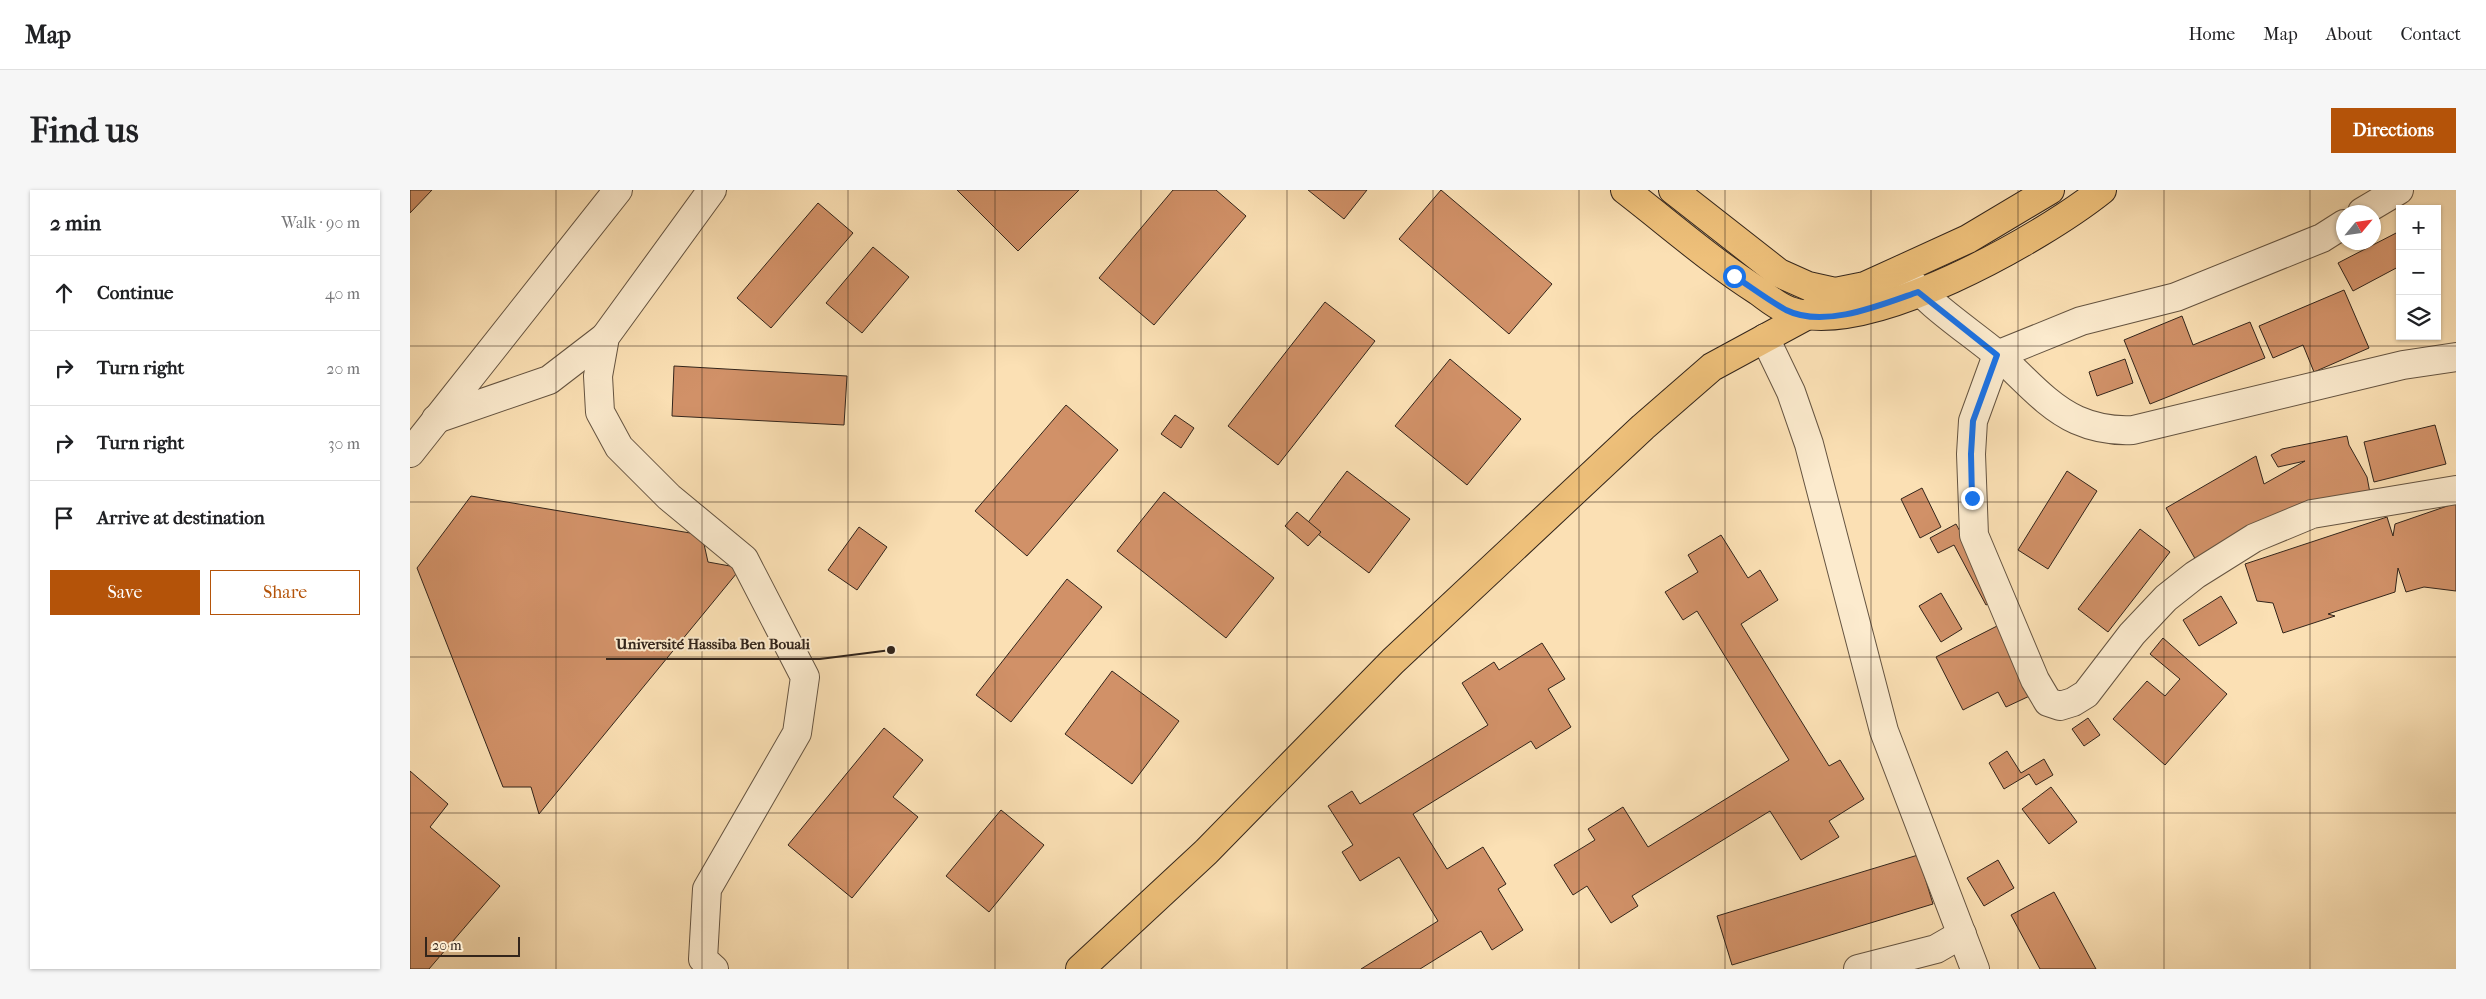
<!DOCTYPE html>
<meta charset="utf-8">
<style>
:root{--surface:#fff;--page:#f6f6f6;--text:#202124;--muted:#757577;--line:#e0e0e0;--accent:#b45309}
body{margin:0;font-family:"IM FELL French Canon",serif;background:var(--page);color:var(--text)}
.controls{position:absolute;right:15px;top:15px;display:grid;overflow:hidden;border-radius:0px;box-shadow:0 1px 4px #0004}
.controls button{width:45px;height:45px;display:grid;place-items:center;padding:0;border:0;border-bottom:1px solid var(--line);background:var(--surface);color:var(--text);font:25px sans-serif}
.compass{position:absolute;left:1926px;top:15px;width:45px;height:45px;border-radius:50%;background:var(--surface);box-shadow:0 1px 4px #0004;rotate:61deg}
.scale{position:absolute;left:15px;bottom:12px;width:95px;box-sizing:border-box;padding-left:5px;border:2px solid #33251b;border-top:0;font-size:14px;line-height:18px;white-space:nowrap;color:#33251b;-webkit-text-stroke:4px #fcebce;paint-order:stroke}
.stop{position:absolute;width:15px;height:15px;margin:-11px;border:4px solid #1a73e8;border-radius:50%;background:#fff}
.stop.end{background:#1a73e8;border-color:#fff;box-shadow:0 1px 5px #0008}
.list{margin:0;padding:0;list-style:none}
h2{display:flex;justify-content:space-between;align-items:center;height:65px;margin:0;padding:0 20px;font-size:21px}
h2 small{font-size:16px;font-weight:400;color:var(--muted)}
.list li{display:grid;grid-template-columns:32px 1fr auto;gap:15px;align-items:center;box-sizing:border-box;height:75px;padding:0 20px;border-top:1px solid var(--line)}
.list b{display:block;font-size:19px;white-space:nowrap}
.list em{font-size:16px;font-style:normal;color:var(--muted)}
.actions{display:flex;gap:10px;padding:15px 20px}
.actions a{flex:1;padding:11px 0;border:1px solid var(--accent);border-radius:0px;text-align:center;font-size:18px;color:var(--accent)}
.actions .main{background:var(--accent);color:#fff}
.icon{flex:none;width:28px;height:28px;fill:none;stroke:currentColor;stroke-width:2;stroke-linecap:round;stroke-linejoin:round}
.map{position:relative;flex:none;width:2046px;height:779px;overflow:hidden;border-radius:0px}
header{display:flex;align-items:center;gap:30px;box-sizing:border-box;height:70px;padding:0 25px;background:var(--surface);border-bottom:1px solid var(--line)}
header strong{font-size:24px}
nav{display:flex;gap:28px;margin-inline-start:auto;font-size:18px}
.intro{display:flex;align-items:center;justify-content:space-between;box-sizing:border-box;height:120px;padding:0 30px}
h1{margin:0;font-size:35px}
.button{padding:12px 22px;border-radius:0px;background:var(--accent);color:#fff;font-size:18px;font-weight:700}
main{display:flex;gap:30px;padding:0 30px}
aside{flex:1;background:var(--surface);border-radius:0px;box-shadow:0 1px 4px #0004}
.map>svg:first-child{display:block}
.building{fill:#d19168;stroke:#33251b}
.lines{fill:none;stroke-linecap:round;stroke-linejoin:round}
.minor-casing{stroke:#655441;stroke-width:30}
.major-casing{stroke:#33251b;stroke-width:30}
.minor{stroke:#fcebce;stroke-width:28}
.major{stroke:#eec07a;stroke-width:28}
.route{stroke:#1a73e8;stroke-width:6}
.grid{fill:none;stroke:#33251b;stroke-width:1;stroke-opacity:0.55}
.leader{fill:none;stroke:#33251b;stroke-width:2}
.callout-dot{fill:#33251b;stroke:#fcebce;stroke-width:2}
.callout-label{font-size:15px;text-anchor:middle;font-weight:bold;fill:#33251b;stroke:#fcebce;stroke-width:4;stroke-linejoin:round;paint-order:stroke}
</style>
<header>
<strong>Map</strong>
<nav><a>Home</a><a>Map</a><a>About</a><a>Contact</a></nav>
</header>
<div class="intro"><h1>Find us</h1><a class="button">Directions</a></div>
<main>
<aside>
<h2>2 min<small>Walk · 90 m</small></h2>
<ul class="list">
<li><svg class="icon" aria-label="ahead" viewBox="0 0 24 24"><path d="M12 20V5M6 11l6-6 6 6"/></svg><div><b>Continue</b></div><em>40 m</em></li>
<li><svg class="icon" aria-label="right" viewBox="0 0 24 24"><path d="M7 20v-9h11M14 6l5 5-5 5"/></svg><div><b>Turn right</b></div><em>20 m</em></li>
<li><svg class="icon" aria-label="right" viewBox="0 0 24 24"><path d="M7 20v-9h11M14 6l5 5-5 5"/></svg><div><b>Turn right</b></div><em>30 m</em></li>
<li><svg class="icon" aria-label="arrive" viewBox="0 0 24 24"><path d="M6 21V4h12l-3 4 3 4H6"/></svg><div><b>Arrive at destination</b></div></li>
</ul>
<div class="actions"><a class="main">Save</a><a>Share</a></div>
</aside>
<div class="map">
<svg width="2046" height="779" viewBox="0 0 2046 779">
<rect width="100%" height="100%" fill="#fbe0b4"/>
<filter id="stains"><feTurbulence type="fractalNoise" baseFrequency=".004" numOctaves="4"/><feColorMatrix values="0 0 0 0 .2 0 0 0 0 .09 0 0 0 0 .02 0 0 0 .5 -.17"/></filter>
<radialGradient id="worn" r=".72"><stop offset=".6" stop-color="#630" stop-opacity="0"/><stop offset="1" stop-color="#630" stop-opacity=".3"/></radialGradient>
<!-- building -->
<g class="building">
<polygon points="0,0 22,0 0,23"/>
<polygon points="547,0 669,0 608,61"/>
<polygon points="763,0 806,0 836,26 744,135 689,88"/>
<polygon points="898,0 957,0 934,29"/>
<polygon points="1031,0 1142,94 1099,144 989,49"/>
<polygon points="408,13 443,43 361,138 327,108"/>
<polygon points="1990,41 1990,76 1943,101 1928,73"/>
<polygon points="463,57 499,87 452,143 416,113"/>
<polygon points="1934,100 1959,158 1904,182 1893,155 1863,168 1849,136"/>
<polygon points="915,112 965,151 868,275 818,236"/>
<polygon points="1772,126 1783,155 1840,132 1855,168 1740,214 1714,150"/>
<polygon points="1040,169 1111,229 1057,295 985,236"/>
<polygon points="1715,169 1723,193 1687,206 1679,182"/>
<polygon points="264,176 437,186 434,235 262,226"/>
<polygon points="656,215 708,260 617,366 565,321"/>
<polygon points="765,225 784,238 771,258 751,244"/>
<polygon points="2025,235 2036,274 1964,292 1954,252"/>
<polygon points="1937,246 1939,255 1957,287 1960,303 1791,379 1756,318 1846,266 1854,294 1895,271 1868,277 1861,265 1872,259"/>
<polygon points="937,281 1000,329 959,383 896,335"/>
<polygon points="1657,281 1687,301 1638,379 1608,360"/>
<polygon points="1512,298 1531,337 1510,348 1491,309"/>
<polygon points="754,302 864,388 816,448 707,361"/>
<polygon points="61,306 292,345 298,372 331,378 129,624 121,597 93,597 7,378"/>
<polygon points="2046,313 2046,401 2014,397 1996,402 1988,378 1985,402 1918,424 1925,426 1873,443 1863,413 1847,411 1835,374 1977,327 1983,346 1985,334"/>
<polygon points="887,322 911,342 898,356 875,336"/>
<polygon points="1546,334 1587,410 1576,415 1544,355 1528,363 1520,348"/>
<polygon points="449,337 477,357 447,400 418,380"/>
<polygon points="1730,339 1760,362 1698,442 1668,419"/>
<polygon points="1311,345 1338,388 1350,380 1368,410 1331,434 1419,576 1430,570 1454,609 1419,631 1429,647 1391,670 1360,621 1222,706 1228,716 1201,733 1177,696 1163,705 1144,675 1185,650 1178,639 1213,617 1238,657 1379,570 1287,421 1273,430 1255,402 1288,382 1278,365"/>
<polygon points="657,389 692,417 601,532 566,505"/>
<polygon points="1531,403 1552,439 1531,452 1509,416"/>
<polygon points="1811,406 1827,433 1789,456 1773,430"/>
<polygon points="1591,434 1626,503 1596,517 1588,502 1553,520 1526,467"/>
<polygon points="1753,448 1817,504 1755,575 1703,529 1737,491 1755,506 1770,489 1740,464"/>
<polygon points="1132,453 1155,489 1138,499 1161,537 1126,559 1121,551 1003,624 1037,679 1073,657 1096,694 1088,699 1113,740 1082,760 1071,741 1010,779 951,779 1028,731 989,667 950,691 932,662 943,655 918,616 942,601 950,614 1078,535 1052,493 1084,472 1089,480"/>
<polygon points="702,481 769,531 722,594 655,544"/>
<polygon points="1678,528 1690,545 1674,556 1662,539"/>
<polygon points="474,538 513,570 483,607 508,627 442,708 378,655"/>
<polygon points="1597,561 1611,583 1634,569 1643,585 1626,595 1619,584 1594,599 1579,573"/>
<polygon points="0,581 38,614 20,637 90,696 19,779 0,779"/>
<polygon points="1641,597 1667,632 1639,654 1612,619"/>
<polygon points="591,620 634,655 579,722 536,686"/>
<polygon points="1508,665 1523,714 1322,775 1307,726"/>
<polygon points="1588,670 1604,698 1574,716 1557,688"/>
<polygon points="1644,702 1686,779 1630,779 1601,725"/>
</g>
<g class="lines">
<!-- minor casing -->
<g class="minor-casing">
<g id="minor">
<polyline points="302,0 195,147 188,186 190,222 209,257 259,307 334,369 395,487 387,543 297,699 293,769 304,779"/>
<polyline points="1952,22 1989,0"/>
<polyline points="1934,34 1912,48 1766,107 1671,131 1587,165 1563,231 1561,264 1564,345 1625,490 1638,512 1650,516 1663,512 1676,504 1722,444 1756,408 1785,385 1844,348 1902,324 2046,300"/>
<path d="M1491,80C1518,115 1554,137 1588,165C1613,187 1636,216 1667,230C1685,238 1703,241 1723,240L1993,175L2046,167"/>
<polyline points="1355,148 1381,202 1399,254 1474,541 1565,779"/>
<polyline points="26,229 139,190 195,147"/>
<polyline points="0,263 208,0"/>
<polyline points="1448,779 1526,759 1552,744"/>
</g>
</g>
<!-- major casing -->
<g class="major-casing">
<g id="major">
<path d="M1215,0C1259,34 1301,71 1348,101C1358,108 1368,117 1380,121C1456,149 1632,48 1692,0"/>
<polyline points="1263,0 1369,83 1398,96 1425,102 1455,96 1558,49 1640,0"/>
<polyline points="670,779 796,662 983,471 1233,237 1302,177 1396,126 1425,102"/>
</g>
</g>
<!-- minor -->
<use href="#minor" class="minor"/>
<!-- major -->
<use href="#major" class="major"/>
</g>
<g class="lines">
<!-- route -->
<path class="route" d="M1324,86C1341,97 1358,110 1376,120C1414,139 1471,115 1508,102L1587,165L1563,231L1561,264L1562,308"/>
</g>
<!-- grid -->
<path class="grid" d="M146,0V779M292,0V779M438,0V779M585,0V779M731,0V779M877,0V779M1023,0V779M1169,0V779M1315,0V779M1461,0V779M1608,0V779M1754,0V779M1900,0V779M0,156H2046M0,312H2046M0,467H2046M0,623H2046"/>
<!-- callouts -->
<path class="leader" d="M481 460L410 469H196"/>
<circle class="callout-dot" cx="481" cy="460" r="5"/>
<g class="callout-label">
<text x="303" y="459">Université Hassiba Ben Bouali</text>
</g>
<rect width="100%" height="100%" filter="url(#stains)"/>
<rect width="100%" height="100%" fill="url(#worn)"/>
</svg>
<div class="controls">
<button>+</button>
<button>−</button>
<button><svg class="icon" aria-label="layers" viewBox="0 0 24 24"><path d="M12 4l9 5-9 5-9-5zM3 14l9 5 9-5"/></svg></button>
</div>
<svg class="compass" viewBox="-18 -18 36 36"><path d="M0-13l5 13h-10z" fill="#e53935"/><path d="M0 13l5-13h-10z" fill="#757577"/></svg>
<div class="scale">20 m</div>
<div class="stop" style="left:1324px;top:86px"></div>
<div class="stop end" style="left:1562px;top:308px"></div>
</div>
</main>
